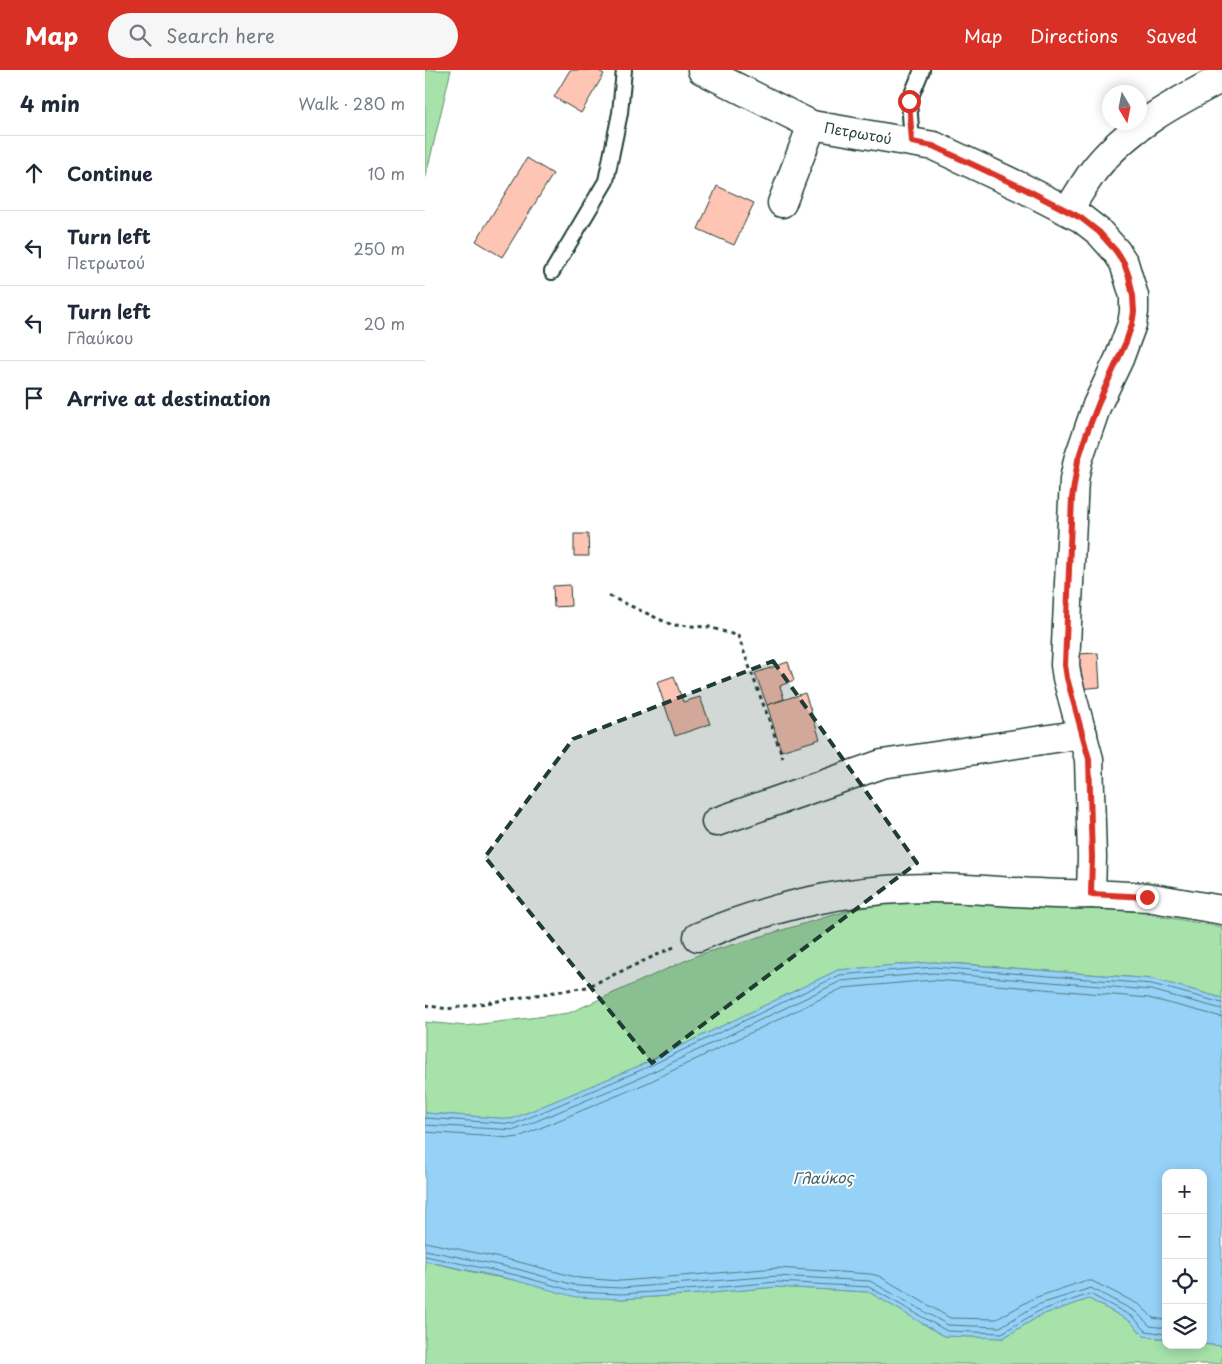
<!DOCTYPE html>
<meta charset="utf-8">
<style>
:root{--surface:#fff;--page:#f6f6f7;--text:#1f2937;--muted:#747a83;--line:#e0e1e3;--accent:#d93025}
body{margin:0;font-family:"Playpen Sans",sans-serif;background:var(--page);color:var(--text)}
.controls{position:absolute;right:15px;bottom:15px;display:grid;overflow:hidden;border-radius:10px;box-shadow:0 2px 12px #0003}
.controls button{width:45px;height:45px;display:grid;place-items:center;padding:0;border:0;border-bottom:1px solid var(--line);background:var(--surface);color:var(--text);font:25px sans-serif}
.compass{position:absolute;left:677px;top:15px;width:45px;height:45px;border-radius:50%;background:var(--surface);box-shadow:0 2px 12px #0003;rotate:170deg}
.stop{position:absolute;width:15px;height:15px;margin:-11px;border:4px solid #d93025;border-radius:50%;background:#fff}
.stop.end{background:#d93025;border-color:#fff;box-shadow:0 1px 5px #0008}
.list{margin:0;padding:0;list-style:none}
h2{display:flex;justify-content:space-between;align-items:center;height:65px;margin:0;padding:0 20px;font-size:21px}
h2 small{font-size:16px;font-weight:400;color:var(--muted)}
.list li{display:grid;grid-template-columns:32px 1fr auto;gap:15px;align-items:center;box-sizing:border-box;height:75px;padding:0 20px;border-top:1px solid var(--line)}
.list b{display:block;font-size:19px;white-space:nowrap}
.list p{margin:0;font-size:16px;white-space:nowrap;color:var(--muted)}
.list em{font-size:16px;font-style:normal;color:var(--muted)}
.icon{flex:none;width:28px;height:28px;fill:none;stroke:currentColor;stroke-width:2;stroke-linecap:round;stroke-linejoin:round}
.map{position:relative;flex:none;width:797px;height:1294px;overflow:hidden}
header{display:flex;align-items:center;gap:30px;box-sizing:border-box;height:70px;padding:0 25px;background:var(--accent);color:#fff}
header strong{font-size:24px}
nav{display:flex;gap:28px;margin-inline-start:auto;font-size:18px}
.search{width:350px;height:45px;background:var(--page);display:flex;align-items:center;gap:12px;box-sizing:border-box;padding:0 18px;border-radius:28px;color:var(--muted);font-size:19px}
main{display:flex}
aside{flex:1;background:var(--surface)}
.map>svg:first-child{display:block}
.green{fill:#a6e2a9;stroke:#62906e}
.water{fill:#96d2f7;stroke:#6696a9}
.lines{fill:none;stroke-linecap:round;stroke-linejoin:round}
.shore{stroke:#4f7982;stroke-width:1}
.building{fill:#fec4b4;stroke:#1f3d34}
.service-casing{stroke:#1f3d34;stroke-width:18}
.minor-casing{stroke:#1f3d34;stroke-width:31}
.tertiary-casing{stroke:#1f3d34;stroke-width:31}
.path{stroke:#1f3d34;stroke-width:3;stroke-dasharray:4 4;stroke-linecap:butt}
.service{stroke:#fff;stroke-width:14}
.minor{stroke:#fff;stroke-width:28}
.tertiary{stroke:#fff;stroke-width:28}
.route{stroke:#d93025;stroke-width:6}
.marked{fill:#1f3d34;fill-opacity:0.2;stroke:#1f3d34;stroke-width:4;stroke-dasharray:10 6;stroke-linejoin:round}
.labels{text-anchor:middle;dominant-baseline:central;stroke-width:4;stroke-linejoin:round;paint-order:stroke}
.street-label{font-size:14px;fill:#1f3d34;stroke:#fff}
.water-label{font-size:15px;font-style:italic;fill:#3d6265;stroke:#fff}
</style>
<header>
<strong>Map</strong>
<div class="search"><svg class="icon" aria-label="search" viewBox="0 0 24 24"><circle cx="10" cy="10" r="6"/><path d="M15 15l6 6"/></svg>Search here</div>
<nav><a>Map</a><a>Directions</a><a>Saved</a></nav>
</header>
<main>
<aside>
<h2>4 min<small>Walk · 280 m</small></h2>
<ul class="list">
<li><svg class="icon" aria-label="ahead" viewBox="0 0 24 24"><path d="M12 20V5M6 11l6-6 6 6"/></svg><div><b>Continue</b></div><em>10 m</em></li>
<li><svg class="icon" aria-label="left" viewBox="0 0 24 24"><path d="M17 20v-9H6M10 6l-5 5 5 5"/></svg><div><b>Turn left</b><p>Πετρωτού</p></div><em>250 m</em></li>
<li><svg class="icon" aria-label="left" viewBox="0 0 24 24"><path d="M17 20v-9H6M10 6l-5 5 5 5"/></svg><div><b>Turn left</b><p>Γλαύκου</p></div><em>20 m</em></li>
<li><svg class="icon" aria-label="arrive" viewBox="0 0 24 24"><path d="M6 21V4h12l-3 4 3 4H6"/></svg><div><b>Arrive at destination</b></div></li>
</ul>
</aside>
<div class="map">
<svg width="797" height="1294" viewBox="0 0 797 1294">
<rect width="100%" height="100%" fill="#fff"/>
<filter id="ink" filterUnits="userSpaceOnUse"><feTurbulence type="fractalNoise" baseFrequency=".02" numOctaves="2"/><feDisplacementMap in="SourceGraphic" scale="10" xChannelSelector="R" yChannelSelector="G"/><feConvolveMatrix kernelMatrix="1 2 1 2 8 2 1 2 1" color-interpolation-filters="sRGB"/></filter>
<g filter="url(#ink)">
<!-- green -->
<g class="green">
<polygon points="0,0 26,0 0,110"/>
<polygon points="469,827 661,833 797,857 797,928 728,909 538,894 508,892 413,900 214,996 87,1049 0,1043 0,952 41,956 144,943 273,885"/>
<polygon points="0,1191 61,1205 196,1229 275,1224 351,1217 444,1222 520,1266 578,1268 616,1245 664,1229 705,1251 719,1266 741,1269 741,1275 778,1275 778,1274 797,1276 797,1294 0,1294"/>
</g>
<!-- water -->
<polygon class="water" points="508,892 728,909 797,928 797,1276 778,1274 778,1103 741,1103 741,1269 719,1266 705,1251 664,1229 616,1245 578,1268 519,1266 444,1222 351,1217 275,1224 196,1229 151,1227 89,1210 0,1191 0,1043 87,1049 214,996 413,900"/>
<g class="lines">
<!-- shore -->
<g class="shore">
<polyline points="0,1048 89,1054 216,1000 415,905 509,897 727,914 797,933"/>
<polyline points="0,1055 90,1060 219,1006 416,911 508,903 537,905 726,920 797,939"/>
<polyline points="0,1062 86,1068 94,1067 222,1013 418,918 508,910 536,912 724,928 797,947"/>
<polyline points="0,1172 94,1192 154,1208 196,1211 352,1198 446,1204 454,1206 525,1248 572,1249 609,1228 659,1211 667,1211 715,1235 728,1248 741,1250"/>
<polyline points="0,1180 92,1199 153,1216 196,1218 352,1206 445,1211 523,1255 575,1257 612,1235 666,1218 711,1242 725,1256 741,1258"/>
<polyline points="0,1186 91,1205 152,1222 196,1224 275,1219 352,1212 444,1217 522,1261 577,1263 614,1241 665,1224 708,1247 721,1261 741,1264"/>
</g>
</g>
<!-- building -->
<g class="building">
<polygon points="145,0 172,0 179,4 156,43 129,27"/>
<polygon points="102,88 128,104 77,187 51,171"/>
<polygon points="292,116 329,133 309,175 273,159"/>
<polygon points="149,464 163,464 164,486 149,486"/>
<polygon points="145,515 146,536 129,537 128,516"/>
<polygon points="673,583 675,617 654,619 652,584"/>
<polygon points="363,592 369,610 355,616 359,629 342,635 330,603"/>
<polygon points="249,606 258,632 275,627 285,654 250,666 232,612"/>
<polygon points="380,623 395,669 356,681 342,635"/>
</g>
<g class="lines">
<!-- service casing -->
<g class="service-casing">
<g id="service">
<polyline points="487,72 484,31 497,0"/>
<polyline points="127,202 181,111 195,43 199,0"/>
</g>
</g>
<!-- minor casing -->
<g class="minor-casing">
<g id="minor">
<polyline points="357,133 387,55"/>
<path d="M643,140C652,127 660,112 670,99C703,57 751,32 797,8"/>
<polyline points="291,752 457,694 658,664"/>
<path d="M273,867C346,836 426,818 506,818C560,818 613,826 666,824"/>
</g>
</g>
<!-- tertiary casing -->
<g class="tertiary-casing">
<polyline id="tertiary" points="277,0 387,55 509,76 598,118 656,148 674,162 691,181 699,193 709,226 709,242 707,254 694,289 672,335 653,390 649,410 640,595 642,608 664,689 667,787 666,824 722,827 797,840"/>
</g>
<!-- path -->
<g class="path">
<polyline points="184,526 247,555 284,557 313,566 358,688"/>
<polyline points="0,935 22,939 162,917 249,877"/>
</g>
<!-- service -->
<use href="#service" class="service"/>
<!-- minor -->
<use href="#minor" class="minor"/>
<!-- tertiary -->
<use href="#tertiary" class="tertiary"/>
</g>
</g>
<g class="lines" filter="url(#ink)">
<!-- route -->
<polyline class="route" points="484,31 487,72 508,76 598,118 656,148 674,162 691,181 699,193 704,207 708,226 709,242 707,254 701,272 678,322 661,365 653,390 647,428 640,595 642,608 664,689 667,787 666,824 722,827"/>
</g>
<!-- marked area -->
<path class="marked" d="M348,591L492,793L227,993L60,787L148,669Z"/>
<g class="labels">
<!-- street labels -->
<g class="street-label">
<text transform="translate(433 63) rotate(10)">Πετρωτού</text>
</g>
<!-- water labels -->
<g class="water-label">
<text transform="translate(398 1107) rotate(-1)">Γλαύκος</text>
</g>
</g>
</svg>
<div class="controls">
<button>+</button>
<button>−</button>
<button><svg class="icon" aria-label="locate" viewBox="0 0 24 24"><circle cx="12" cy="12" r="6"/><path d="M12 2v4M12 18v4M2 12h4M18 12h4"/></svg></button>
<button><svg class="icon" aria-label="layers" viewBox="0 0 24 24"><path d="M12 4l9 5-9 5-9-5zM3 14l9 5 9-5"/></svg></button>
</div>
<svg class="compass" viewBox="-18 -18 36 36"><path d="M0-13l5 13h-10z" fill="#e53935"/><path d="M0 13l5-13h-10z" fill="#747a83"/></svg>
<div class="stop" style="left:484px;top:31px"></div>
<div class="stop end" style="left:722px;top:827px"></div>
</div>
</main>
